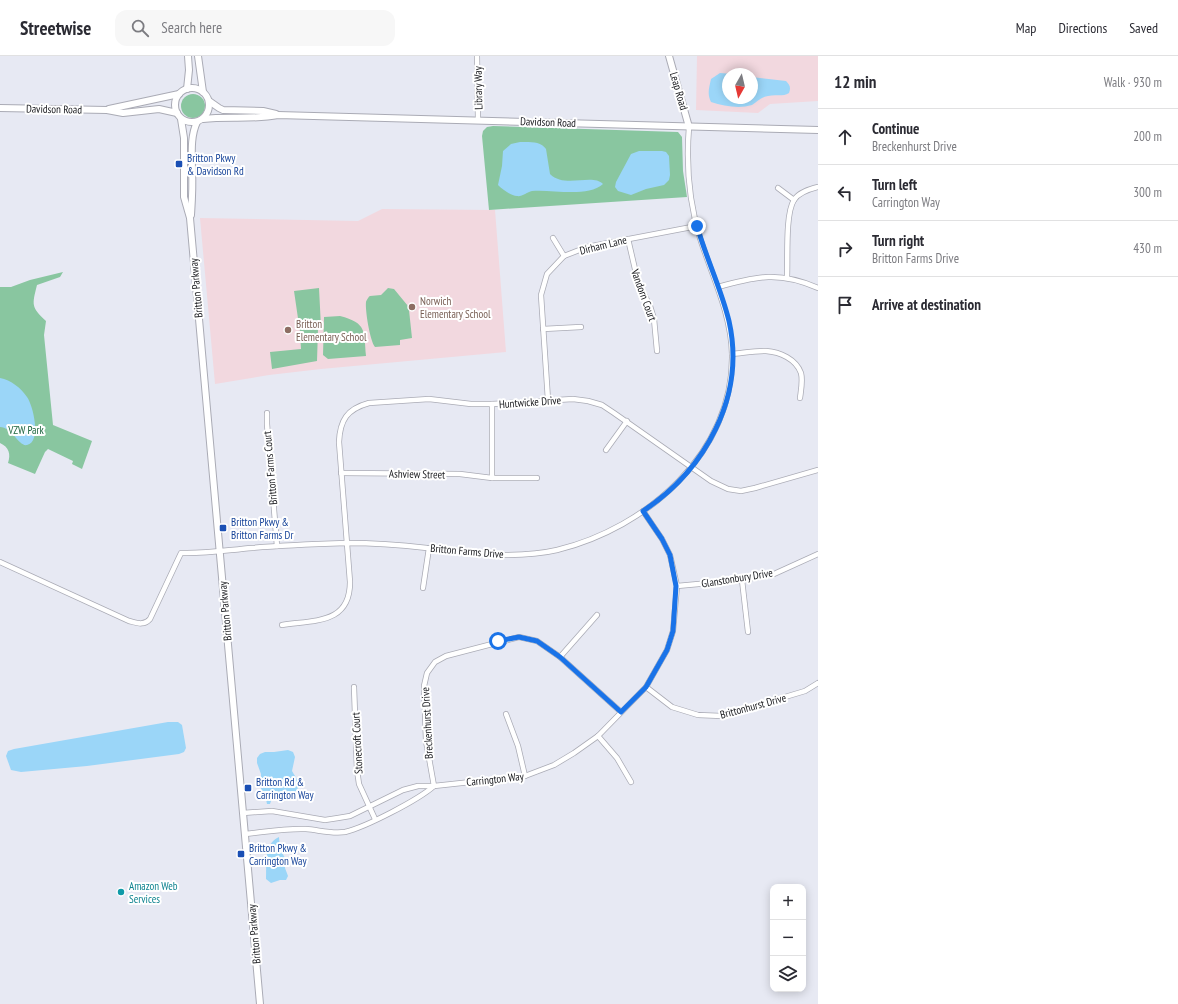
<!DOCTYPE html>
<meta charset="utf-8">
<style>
:root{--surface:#fff;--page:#f7f7f7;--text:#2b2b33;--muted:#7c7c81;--line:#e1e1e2}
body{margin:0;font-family:"PT Sans Narrow",sans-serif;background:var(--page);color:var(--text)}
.controls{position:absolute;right:12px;bottom:12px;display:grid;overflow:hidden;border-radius:8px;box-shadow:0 2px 10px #0003}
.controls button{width:36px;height:36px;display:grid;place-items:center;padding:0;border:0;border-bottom:1px solid var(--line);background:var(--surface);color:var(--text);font:20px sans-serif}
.compass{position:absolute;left:722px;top:12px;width:36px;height:36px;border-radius:50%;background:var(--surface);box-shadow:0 2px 10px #0003;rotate:188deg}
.stop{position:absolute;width:12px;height:12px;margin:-9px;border:3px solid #1a73e8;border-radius:50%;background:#fff}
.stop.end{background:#1a73e8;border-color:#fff;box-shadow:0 1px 4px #0008}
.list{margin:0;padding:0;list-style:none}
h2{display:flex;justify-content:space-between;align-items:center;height:52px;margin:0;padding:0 16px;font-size:17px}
h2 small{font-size:13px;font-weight:400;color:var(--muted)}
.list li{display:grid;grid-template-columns:26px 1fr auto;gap:12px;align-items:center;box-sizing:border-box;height:56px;padding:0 16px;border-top:1px solid var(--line)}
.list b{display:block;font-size:15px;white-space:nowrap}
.list p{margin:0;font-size:13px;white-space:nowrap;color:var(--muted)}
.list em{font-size:13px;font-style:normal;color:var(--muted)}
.icon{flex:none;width:22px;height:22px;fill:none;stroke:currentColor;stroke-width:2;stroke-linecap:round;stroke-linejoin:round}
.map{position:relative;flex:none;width:818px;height:948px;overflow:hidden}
header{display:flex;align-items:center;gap:24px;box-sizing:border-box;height:56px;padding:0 20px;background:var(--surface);border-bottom:1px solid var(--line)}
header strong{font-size:19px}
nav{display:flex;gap:22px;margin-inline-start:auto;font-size:14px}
.search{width:280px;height:36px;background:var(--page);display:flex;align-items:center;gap:10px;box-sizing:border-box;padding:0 14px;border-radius:12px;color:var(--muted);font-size:15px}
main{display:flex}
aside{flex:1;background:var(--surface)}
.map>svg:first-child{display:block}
.education{fill:#f2d8df;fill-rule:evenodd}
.green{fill:#89c6a0}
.water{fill:#9bd6f8}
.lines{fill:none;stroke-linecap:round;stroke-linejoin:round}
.street-casing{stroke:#aaabb5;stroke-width:6}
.secondary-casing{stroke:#aaabb5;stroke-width:8}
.street{stroke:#fff;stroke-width:4.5}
.secondary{stroke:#fff;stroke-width:6}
.route{stroke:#1a73e8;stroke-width:5}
.transit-dot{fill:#1a4fb4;stroke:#fff;stroke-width:1.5}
.education-dot{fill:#8d6e63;stroke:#fff;stroke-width:1.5}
.culture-dot{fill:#0f9aa8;stroke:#fff;stroke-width:1.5}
.labels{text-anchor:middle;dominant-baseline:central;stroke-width:4;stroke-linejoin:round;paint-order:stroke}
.street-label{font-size:11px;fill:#17181c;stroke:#fff}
.transit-label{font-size:11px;fill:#164399;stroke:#fff;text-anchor:start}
.education-label{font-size:11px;fill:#785e54;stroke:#fff;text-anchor:start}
.park-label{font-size:11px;fill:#1c653f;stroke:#fff}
.culture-label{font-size:11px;fill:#0d838f;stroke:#fff;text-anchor:start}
</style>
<header>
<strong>Streetwise</strong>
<div class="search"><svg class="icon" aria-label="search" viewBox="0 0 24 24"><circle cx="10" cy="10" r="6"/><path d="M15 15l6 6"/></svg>Search here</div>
<nav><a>Map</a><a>Directions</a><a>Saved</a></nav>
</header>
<main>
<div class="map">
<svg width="818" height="948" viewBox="0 0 818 948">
<rect width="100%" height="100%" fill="#e7e9f3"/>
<!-- education -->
<g class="education">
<path d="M697,0H818V45L770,48L758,57L696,54ZM728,18H752V42H728Z"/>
<polygon points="382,153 495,154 506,296 321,313 269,319 215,328 200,162 358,165"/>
</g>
<!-- green -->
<g class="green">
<circle cx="193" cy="50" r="12"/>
<polygon points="493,70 678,76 682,81 683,115 687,141 489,154 482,80 483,75 487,71"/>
<path d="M63,216L60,221L37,229C32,249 31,251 46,265L44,279L53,369L92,385L82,413L72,408L73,405L48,393L45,396L35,418L8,407C11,398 9,391 0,387V231H11L30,224Z"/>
<polygon points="319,232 321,271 318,273 317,305 272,313 270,296 301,293 300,276 294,235"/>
<path d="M388,232L394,233L408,250L409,254L412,282L400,284V289L375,291C370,285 365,254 366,246C366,245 369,240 370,240L381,239Z"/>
<path d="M340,260C367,267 364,275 366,300L328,303L323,299L324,261Z"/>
</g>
<!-- water -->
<g class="water">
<path d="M720,17L733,18H728V42H752V21L786,25C790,29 791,32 789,37C783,41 775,38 768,40C761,41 757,46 752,49C739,53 724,50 711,46C707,38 709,32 711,23Z"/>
<path d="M520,86C529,86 541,85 546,93L550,118C565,133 592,117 603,128C587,142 552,133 532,135C527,136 522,141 517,140C511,140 502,133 498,129L502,110L503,95L511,88Z"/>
<polygon points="662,95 666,96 669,100 670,119 669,124 664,129 646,133 631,139 618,135 615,131 616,126 631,98 639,95"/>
<path d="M0,322C11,324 21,332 27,341C33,349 42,386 27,389C19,391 12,371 0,371Z"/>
<polygon points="168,666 178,666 182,669 186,692 184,696 179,698 87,710 21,716 11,714 6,700 8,695 14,693"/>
<path d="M288,694L293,696L295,701L292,715C294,719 297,722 298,726C301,741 281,740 272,742L270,748H267L266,743L261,733V718L257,707V702L260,698L265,696H274Z"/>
<path d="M279,781L280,793L285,802V812L288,820L286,824H280L271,827L266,823C267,808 263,788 279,781Z"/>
</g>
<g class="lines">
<!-- street casing -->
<g class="street-casing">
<g id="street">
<polyline points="477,0 478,64"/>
<polyline points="778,132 794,144"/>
<polyline points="553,182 564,200"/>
<polyline points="628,183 638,226 650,250 654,263 657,295"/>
<path d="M787,221C788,203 785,158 794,144C799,136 810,133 818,131"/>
<path d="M718,231C757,220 780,215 818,232"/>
<polyline points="543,273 581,271"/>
<path d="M732,298C743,297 755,295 766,295C780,296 796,303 801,317C803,325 801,334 800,342"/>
<polyline points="548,344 541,239 547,218 564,200 587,191 697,170"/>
<polyline points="267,357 267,368 277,490"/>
<polyline points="606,394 627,365"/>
<polyline points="341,417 460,418 492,422 537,422"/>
<polyline points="492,422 492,348"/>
<path d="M0,506L129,565C137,567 144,570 150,563L181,497C205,498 228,494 252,492C284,489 315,488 347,487C373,487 401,489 427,492C453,494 478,500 503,499C521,499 540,498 557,494C647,472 734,397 732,298C731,257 712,220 700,182C689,146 686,108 689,71"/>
<polyline points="742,524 748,576"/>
<polyline points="677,530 742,524 774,518 818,498"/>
<polyline points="423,532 429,492"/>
<path d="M282,569C315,564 350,568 350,526L339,386C340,364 347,353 369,347L429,343L471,348H492L573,343L588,345L602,349L614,357L711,425L728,433L741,435L755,432L818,414"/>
<polyline points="560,601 597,559"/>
<polyline points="354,631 357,714 359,728 375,763"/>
<polyline points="646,631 672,651 698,659 722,660 805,635 818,627"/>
<polyline points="506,658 518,690 525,720"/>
<polyline points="598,680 617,702 631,726"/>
<polyline points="434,730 426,685 424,630 427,617 435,606 446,600 519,581 537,585 560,601 621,656"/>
<polyline points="243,757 272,755 325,764 338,762 350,760 403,734 418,730 434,730 525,720 554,709 574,697 598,680 646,631 667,594 673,575 677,530 670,499 662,483 643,455"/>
<path d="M245,778C265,776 286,772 306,773C319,774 331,778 345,776C366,771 418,744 434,730"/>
</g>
</g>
<!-- secondary casing -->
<g class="secondary-casing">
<g id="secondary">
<polyline points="198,0 203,36"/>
<polyline points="669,0 689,71"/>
<circle cx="192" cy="49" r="17"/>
<polyline points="187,33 189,14 188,0"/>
<polyline points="209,45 219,52 223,54 263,55 276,58"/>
<polyline points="0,52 107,54 123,57 159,53 177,57"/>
<polyline points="109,53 179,38"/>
<polyline points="181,63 184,82 184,141 190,162 260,948"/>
<path d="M203,63C228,60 253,64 278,59L818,74"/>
<path d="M191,159C192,144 193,130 192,115C192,99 190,81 197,66"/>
</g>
</g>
<!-- street -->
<use href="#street" class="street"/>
<!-- secondary -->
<use href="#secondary" class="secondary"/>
</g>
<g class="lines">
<!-- route -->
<path class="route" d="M498,585L519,581L537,585L560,601L621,656L646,631L667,594L673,575L676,530L670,499L662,483L643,455C705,414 746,341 729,265C721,232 706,202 697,170"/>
</g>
<!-- markers -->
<g class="transit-dot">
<rect x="175" y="104" width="8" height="8" rx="2"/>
<rect x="219" y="468" width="8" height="8" rx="2"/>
<rect x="244" y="728" width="8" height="8" rx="2"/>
<rect x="237" y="794" width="8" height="8" rx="2"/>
</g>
<g class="education-dot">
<circle cx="412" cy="251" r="4"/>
<circle cx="288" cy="274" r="4"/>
</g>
<circle class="culture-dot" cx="121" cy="836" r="4"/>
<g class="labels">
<!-- street labels -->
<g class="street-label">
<text transform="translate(478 32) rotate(-91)">Library Way</text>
<text transform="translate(679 35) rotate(74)">Leap Road</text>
<text transform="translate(54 53) rotate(1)">Davidson Road</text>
<text transform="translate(548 66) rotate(2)">Davidson Road</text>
<text transform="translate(603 189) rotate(-14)">Dirham Lane</text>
<text transform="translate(196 232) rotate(-95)">Britton Parkway</text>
<text transform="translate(644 239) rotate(70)">Vandorn Court</text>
<text transform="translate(530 346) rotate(-4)">Huntwicke Drive</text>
<text transform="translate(270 412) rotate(-95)">Britton Farms Court</text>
<text transform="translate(417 418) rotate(1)">Ashview Street</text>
<text transform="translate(467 495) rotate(5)">Britton Farms Drive</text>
<text transform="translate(737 522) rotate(-9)">Glanstonbury Drive</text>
<text transform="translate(225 555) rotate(-95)">Britton Parkway</text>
<text transform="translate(753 650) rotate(-15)">Brittonhurst Drive</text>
<text transform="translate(427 667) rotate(-93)">Breckenhurst Drive</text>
<text transform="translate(357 687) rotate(-93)">Stonecroft Court</text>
<text transform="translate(495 723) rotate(-6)">Carrington Way</text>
<text transform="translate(254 878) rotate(-95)">Britton Parkway</text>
</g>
<!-- transit labels -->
<g class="transit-label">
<text x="187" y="102">Britton Pkwy<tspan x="187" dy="13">&amp; Davidson Rd</tspan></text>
<text x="231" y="466">Britton Pkwy &amp;<tspan x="231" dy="13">Britton Farms Dr</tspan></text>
<text x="256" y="726">Britton Rd &amp;<tspan x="256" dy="13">Carrington Way</tspan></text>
<text x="249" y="792">Britton Pkwy &amp;<tspan x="249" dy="13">Carrington Way</tspan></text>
</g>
<!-- education labels -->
<g class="education-label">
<text x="420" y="245">Norwich<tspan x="420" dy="13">Elementary School</tspan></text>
<text x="296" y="268">Britton<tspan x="296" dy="13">Elementary School</tspan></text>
</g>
<!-- park labels -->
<g class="park-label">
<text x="26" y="374">VZW Park</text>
</g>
<!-- culture labels -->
<g class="culture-label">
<text x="129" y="830">Amazon Web<tspan x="129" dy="13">Services</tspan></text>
</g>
</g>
</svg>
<div class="controls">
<button>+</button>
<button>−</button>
<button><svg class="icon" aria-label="layers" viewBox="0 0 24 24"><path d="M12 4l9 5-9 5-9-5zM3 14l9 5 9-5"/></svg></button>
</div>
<svg class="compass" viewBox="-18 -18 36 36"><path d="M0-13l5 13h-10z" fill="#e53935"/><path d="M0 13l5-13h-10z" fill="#7c7c81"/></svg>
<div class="stop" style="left:498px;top:585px"></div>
<div class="stop end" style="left:697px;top:170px"></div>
</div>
<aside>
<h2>12 min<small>Walk · 930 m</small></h2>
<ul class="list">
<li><svg class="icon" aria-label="ahead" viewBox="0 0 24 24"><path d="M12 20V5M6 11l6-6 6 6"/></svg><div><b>Continue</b><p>Breckenhurst Drive</p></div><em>200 m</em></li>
<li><svg class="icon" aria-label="left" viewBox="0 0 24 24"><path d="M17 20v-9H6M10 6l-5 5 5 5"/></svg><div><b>Turn left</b><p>Carrington Way</p></div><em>300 m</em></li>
<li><svg class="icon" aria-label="right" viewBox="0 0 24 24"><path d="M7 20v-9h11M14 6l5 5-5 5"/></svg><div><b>Turn right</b><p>Britton Farms Drive</p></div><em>430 m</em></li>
<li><svg class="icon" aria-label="arrive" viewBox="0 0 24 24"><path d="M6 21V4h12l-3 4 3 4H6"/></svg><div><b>Arrive at destination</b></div></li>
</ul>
</aside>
</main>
